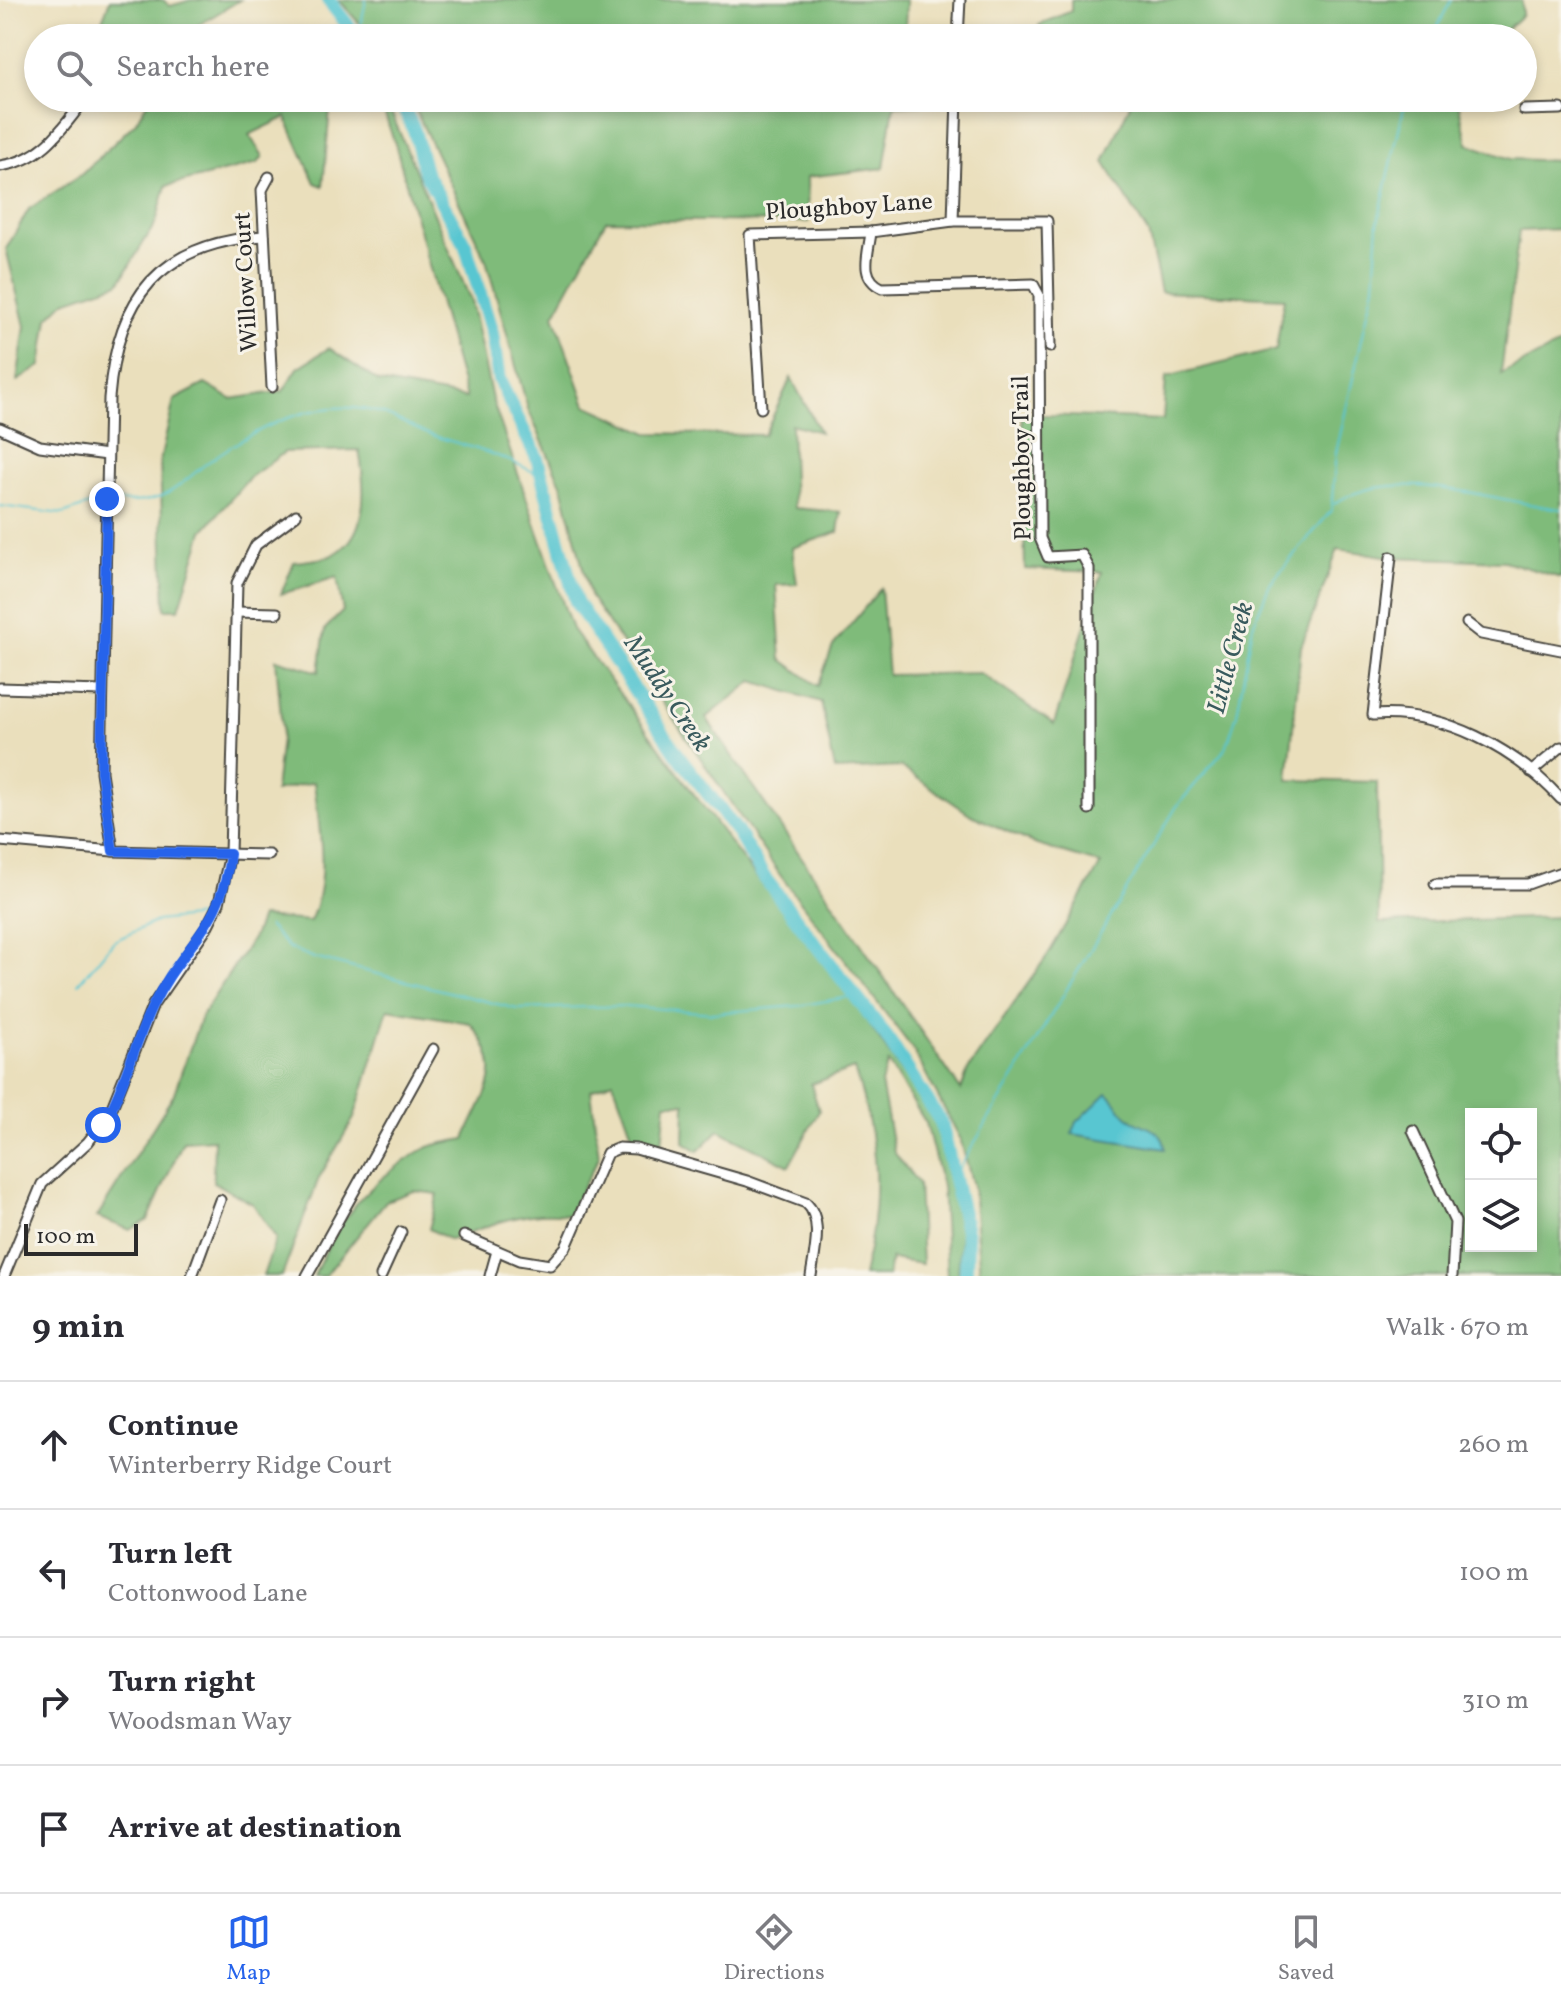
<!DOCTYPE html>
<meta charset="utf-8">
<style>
:root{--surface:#fff;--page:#f2f2f3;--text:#2b2b33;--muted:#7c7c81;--line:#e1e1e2;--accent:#2563eb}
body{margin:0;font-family:Vollkorn,serif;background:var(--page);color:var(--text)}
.controls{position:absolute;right:24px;bottom:24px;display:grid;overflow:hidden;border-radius:0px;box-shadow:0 4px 12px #0003}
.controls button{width:72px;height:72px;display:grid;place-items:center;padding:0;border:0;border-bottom:2px solid var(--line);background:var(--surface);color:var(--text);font:40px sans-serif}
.scale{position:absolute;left:24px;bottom:20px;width:114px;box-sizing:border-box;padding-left:8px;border:4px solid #2b2b2b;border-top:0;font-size:22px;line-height:28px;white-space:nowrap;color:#2b2b2b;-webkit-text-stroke:6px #f7f3e8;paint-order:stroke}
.stop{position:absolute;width:24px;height:24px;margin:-18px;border:6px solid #2563eb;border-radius:50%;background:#fff}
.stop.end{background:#2563eb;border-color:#fff;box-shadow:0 2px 8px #0008}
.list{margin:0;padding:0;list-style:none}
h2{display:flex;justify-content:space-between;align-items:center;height:104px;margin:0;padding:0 32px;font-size:34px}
h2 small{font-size:26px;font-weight:400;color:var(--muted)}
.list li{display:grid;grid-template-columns:52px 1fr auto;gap:24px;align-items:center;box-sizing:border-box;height:128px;padding:0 32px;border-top:2px solid var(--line)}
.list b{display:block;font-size:30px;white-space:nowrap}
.list p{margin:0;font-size:26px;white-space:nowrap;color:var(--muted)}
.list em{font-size:26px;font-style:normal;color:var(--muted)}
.icon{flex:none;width:44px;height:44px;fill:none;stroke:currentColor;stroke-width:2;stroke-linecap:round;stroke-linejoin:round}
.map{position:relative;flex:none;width:1561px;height:1276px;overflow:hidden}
.search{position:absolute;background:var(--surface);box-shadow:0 4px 12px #0003;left:24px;right:24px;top:24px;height:88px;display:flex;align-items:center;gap:20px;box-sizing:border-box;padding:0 28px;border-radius:44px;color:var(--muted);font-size:30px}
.sheet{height:616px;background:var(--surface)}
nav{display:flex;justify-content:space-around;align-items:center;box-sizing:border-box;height:112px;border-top:2px solid var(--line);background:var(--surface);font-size:22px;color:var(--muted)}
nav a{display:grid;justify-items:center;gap:4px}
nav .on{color:var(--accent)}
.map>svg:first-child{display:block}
.forest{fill:#7fbb7a;stroke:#557352;stroke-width:2;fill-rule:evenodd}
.water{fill:#59c6d1;stroke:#42787e;stroke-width:2}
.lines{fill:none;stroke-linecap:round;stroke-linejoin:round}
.stream{stroke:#59c6d1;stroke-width:2}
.river{stroke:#59c6d1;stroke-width:14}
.street-casing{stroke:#484641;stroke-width:13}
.street{stroke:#fff;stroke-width:9}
.route{stroke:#2563eb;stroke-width:10}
.labels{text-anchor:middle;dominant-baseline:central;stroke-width:6;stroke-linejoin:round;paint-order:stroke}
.street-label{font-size:24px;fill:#2b2b2b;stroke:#f7f3e8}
.water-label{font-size:26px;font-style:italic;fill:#395a5d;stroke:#f7f3e8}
</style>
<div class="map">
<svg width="1561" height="1276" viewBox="0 0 1561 1276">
<rect width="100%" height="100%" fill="#f7f3e8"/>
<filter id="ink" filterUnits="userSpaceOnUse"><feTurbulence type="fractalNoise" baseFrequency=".0125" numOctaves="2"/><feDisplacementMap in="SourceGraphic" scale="16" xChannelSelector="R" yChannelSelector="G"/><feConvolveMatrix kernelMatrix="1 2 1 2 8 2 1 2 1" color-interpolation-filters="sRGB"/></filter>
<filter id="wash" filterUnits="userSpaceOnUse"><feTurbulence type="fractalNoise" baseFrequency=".006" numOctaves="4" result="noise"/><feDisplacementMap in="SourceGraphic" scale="32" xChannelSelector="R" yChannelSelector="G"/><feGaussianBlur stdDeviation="1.8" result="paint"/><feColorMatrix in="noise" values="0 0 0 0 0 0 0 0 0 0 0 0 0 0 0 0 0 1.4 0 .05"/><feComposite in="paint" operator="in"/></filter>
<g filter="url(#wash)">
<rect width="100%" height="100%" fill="#eadfbc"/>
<!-- forest -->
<g class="forest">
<polygon points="110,0 163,0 170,6 191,0 240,0 190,30 208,38 103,38 101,23"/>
<polygon points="339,0 906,0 905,38 372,38"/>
<polygon points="1071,0 1522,0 1522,15 1498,38 1042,38 1039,25 1071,11"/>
<polygon points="150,98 331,98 323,186 315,183 286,117 249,135 263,156 258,163 166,186 156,222 119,283 65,301 48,318 41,366 17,381 25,326 6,249 29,209 82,174 135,123"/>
<path d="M373,98H385L471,301L492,399L572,629L742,859L846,990L941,1130L961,1232L958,1276H947L942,1186L926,1123L888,1063L881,1083L894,1152L918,1183L922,1264L891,1259L888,1276H863C882,1201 879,1142 854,1069L811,1084L819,1111L789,1166L719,1130L698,1151L684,1142L685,1103H666L662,1144L634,1140L613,1081L591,1090L599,1157L568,1215C525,1209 489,1225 450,1240L429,1229L438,1194L414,1191L386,1201L325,1276H314C340,1216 366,1184 422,1150C433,1143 452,1142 465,1139C486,1089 509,1071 470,1023L388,1009L354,1118L319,1178L282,1276H263L276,1238L253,1204L213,1182L214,1139L183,1141L148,1220L130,1230L97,1217L173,1096L201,1017L253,937L261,917L310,921C330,879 319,827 314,782L275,791L282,729L276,659L319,672L325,629L343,611L337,577L281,594L294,562C306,560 326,560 336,553C370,533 365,483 359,450L285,452L249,478L203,531L179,609H165L160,461L174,400L205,384L231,399L283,391L298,368L329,348L379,382L466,398L396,147L384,112Z"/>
<path d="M410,98H944V103L894,106L884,168L807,177L808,222L606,220L554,315L586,405L648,433L764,435L791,378L820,432L791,424L794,508L841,512L838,532L792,548L797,584L776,585L781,659L818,686L833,646L881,588L888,675L980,673L1054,724L1102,572L1025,569L1022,414L1163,420L1166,377L1276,350L1284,298L1161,292L1148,233L1104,162L1132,100L1129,98H1461L1459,107L1468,144L1511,159L1561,161V229L1519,231L1501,374L1561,344V578L1504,561L1391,557L1338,549L1301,647L1288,780L1377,782L1379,923L1561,917V1276H980L973,1186L960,1138L912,1048L780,875L590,596L562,486L528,409L486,260ZM753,681L821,702L835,770L901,767L971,815L1037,845L1101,864L1049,953L968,1070L961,1090L706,718ZM1471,1114H1531V1246H1471Z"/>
</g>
<!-- water -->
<path class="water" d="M1107,1093C1115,1100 1120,1110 1128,1117C1141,1127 1165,1128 1165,1149L1072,1134L1077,1122Z"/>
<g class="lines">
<!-- stream -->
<g class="stream">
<polyline points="358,38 366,0"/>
<polyline points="1432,38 1451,0"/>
<path d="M117,501C171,507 179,481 218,455C265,423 325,394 384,414C401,420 417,431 434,436C473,448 507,456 542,477"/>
<path d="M1334,504C1393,463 1494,502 1561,509"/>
<polyline points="0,506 63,514 92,504"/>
<polyline points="268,926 289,948 314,958 517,1009 626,1006 713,1013 797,1006 855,996"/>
<polyline points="78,984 114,941 157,921 202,916"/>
<polyline points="954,1177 1177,806 1226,748 1237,714 1253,625 1270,584 1331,511 1336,453 1374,286 1378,222 1406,98"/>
</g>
<!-- river -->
<g class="river">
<polyline points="328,0 358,38"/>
<polyline points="399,98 414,130 425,172 465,244 492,333 499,380 537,458 576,602 678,755 736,830 764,877 886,1036 941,1122 967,1235 966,1276"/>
</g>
</g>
</g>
<g filter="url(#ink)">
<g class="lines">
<!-- street casing -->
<g class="street-casing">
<g id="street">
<polyline points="958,38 960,0"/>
<polyline points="1524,110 1561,109"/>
<path d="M0,166C42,161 62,129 86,98"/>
<polyline points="269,177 262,190 272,387"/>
<polyline points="953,221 957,98"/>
<path d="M871,232C869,253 858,277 882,288L1033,284L1039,295L1040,538L1048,557L1082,555L1089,568V809"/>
<polyline points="761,408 750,235 871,232 953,221 1047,221 1050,347"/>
<polyline points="0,428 40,446 107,455"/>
<path d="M1391,557L1373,715C1443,710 1514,748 1561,799"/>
<polyline points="236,612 277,613"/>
<polyline points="1467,623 1481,634 1561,650"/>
<polyline points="0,688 102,691"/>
<polyline points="1531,772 1561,747"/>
<polyline points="0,841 113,851 269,855"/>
<path d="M113,851L101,772L109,398C117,297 160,243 264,236"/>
<polyline points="1435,884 1528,884 1561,872"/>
<polyline points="1413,1131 1455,1222 1452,1276"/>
<path d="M464,1236L519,1260L550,1265L566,1247L607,1153L619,1148L636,1149L747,1181L806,1203C824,1219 814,1255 811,1276"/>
<polyline points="4,1276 42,1184 88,1142 109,1115 153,1005 207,927 219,903 230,854 237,583 256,545 296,515"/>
<polyline points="192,1276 220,1200"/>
<polyline points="307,1276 433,1049"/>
<polyline points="381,1276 401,1232"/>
<polyline points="490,1276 497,1251"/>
</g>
</g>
<!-- street -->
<use href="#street" class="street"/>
</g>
</g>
<g class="lines" filter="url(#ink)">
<!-- route -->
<path class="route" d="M103,1125C125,1087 134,1044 153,1005C181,946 223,927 230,854L113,851L101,772L107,499"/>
</g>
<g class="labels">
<!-- street labels -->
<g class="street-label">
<text transform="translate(849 208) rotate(-4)">Ploughboy Lane</text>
<text transform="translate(247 282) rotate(-93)">Willow Court</text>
<text transform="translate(1023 458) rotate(-91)">Ploughboy Trail</text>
</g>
<!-- water labels -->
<g class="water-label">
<text transform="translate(1231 658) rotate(-75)">Little Creek</text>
<text transform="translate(667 694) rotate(56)">Muddy Creek</text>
</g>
</g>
</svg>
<div class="controls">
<button><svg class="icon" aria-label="locate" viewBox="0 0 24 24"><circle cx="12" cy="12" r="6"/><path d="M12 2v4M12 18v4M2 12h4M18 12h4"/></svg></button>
<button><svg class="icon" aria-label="layers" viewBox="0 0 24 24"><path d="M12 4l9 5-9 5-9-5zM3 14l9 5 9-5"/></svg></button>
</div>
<div class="scale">100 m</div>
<div class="stop" style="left:103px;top:1125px"></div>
<div class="stop end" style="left:107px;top:499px"></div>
<div class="search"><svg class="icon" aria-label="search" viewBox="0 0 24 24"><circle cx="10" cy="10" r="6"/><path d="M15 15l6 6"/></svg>Search here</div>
</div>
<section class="sheet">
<h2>9 min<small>Walk · 670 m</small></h2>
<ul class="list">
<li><svg class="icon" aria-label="ahead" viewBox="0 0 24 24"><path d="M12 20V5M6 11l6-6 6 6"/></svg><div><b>Continue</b><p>Winterberry Ridge Court</p></div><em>260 m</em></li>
<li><svg class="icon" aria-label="left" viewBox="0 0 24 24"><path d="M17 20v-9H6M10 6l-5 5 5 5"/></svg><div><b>Turn left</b><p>Cottonwood Lane</p></div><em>100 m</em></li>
<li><svg class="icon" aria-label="right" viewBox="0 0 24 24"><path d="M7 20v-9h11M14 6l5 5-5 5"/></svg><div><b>Turn right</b><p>Woodsman Way</p></div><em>310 m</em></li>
<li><svg class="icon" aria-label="arrive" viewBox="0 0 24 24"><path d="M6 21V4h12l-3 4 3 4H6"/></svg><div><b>Arrive at destination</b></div></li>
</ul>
</section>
<nav>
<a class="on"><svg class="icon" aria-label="map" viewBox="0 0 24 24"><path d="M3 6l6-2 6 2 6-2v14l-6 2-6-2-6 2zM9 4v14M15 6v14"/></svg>Map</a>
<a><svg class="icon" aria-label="directions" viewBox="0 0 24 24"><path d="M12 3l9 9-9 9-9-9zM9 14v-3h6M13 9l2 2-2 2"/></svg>Directions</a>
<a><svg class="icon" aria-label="saved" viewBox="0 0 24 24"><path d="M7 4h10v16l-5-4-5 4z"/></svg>Saved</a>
</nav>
